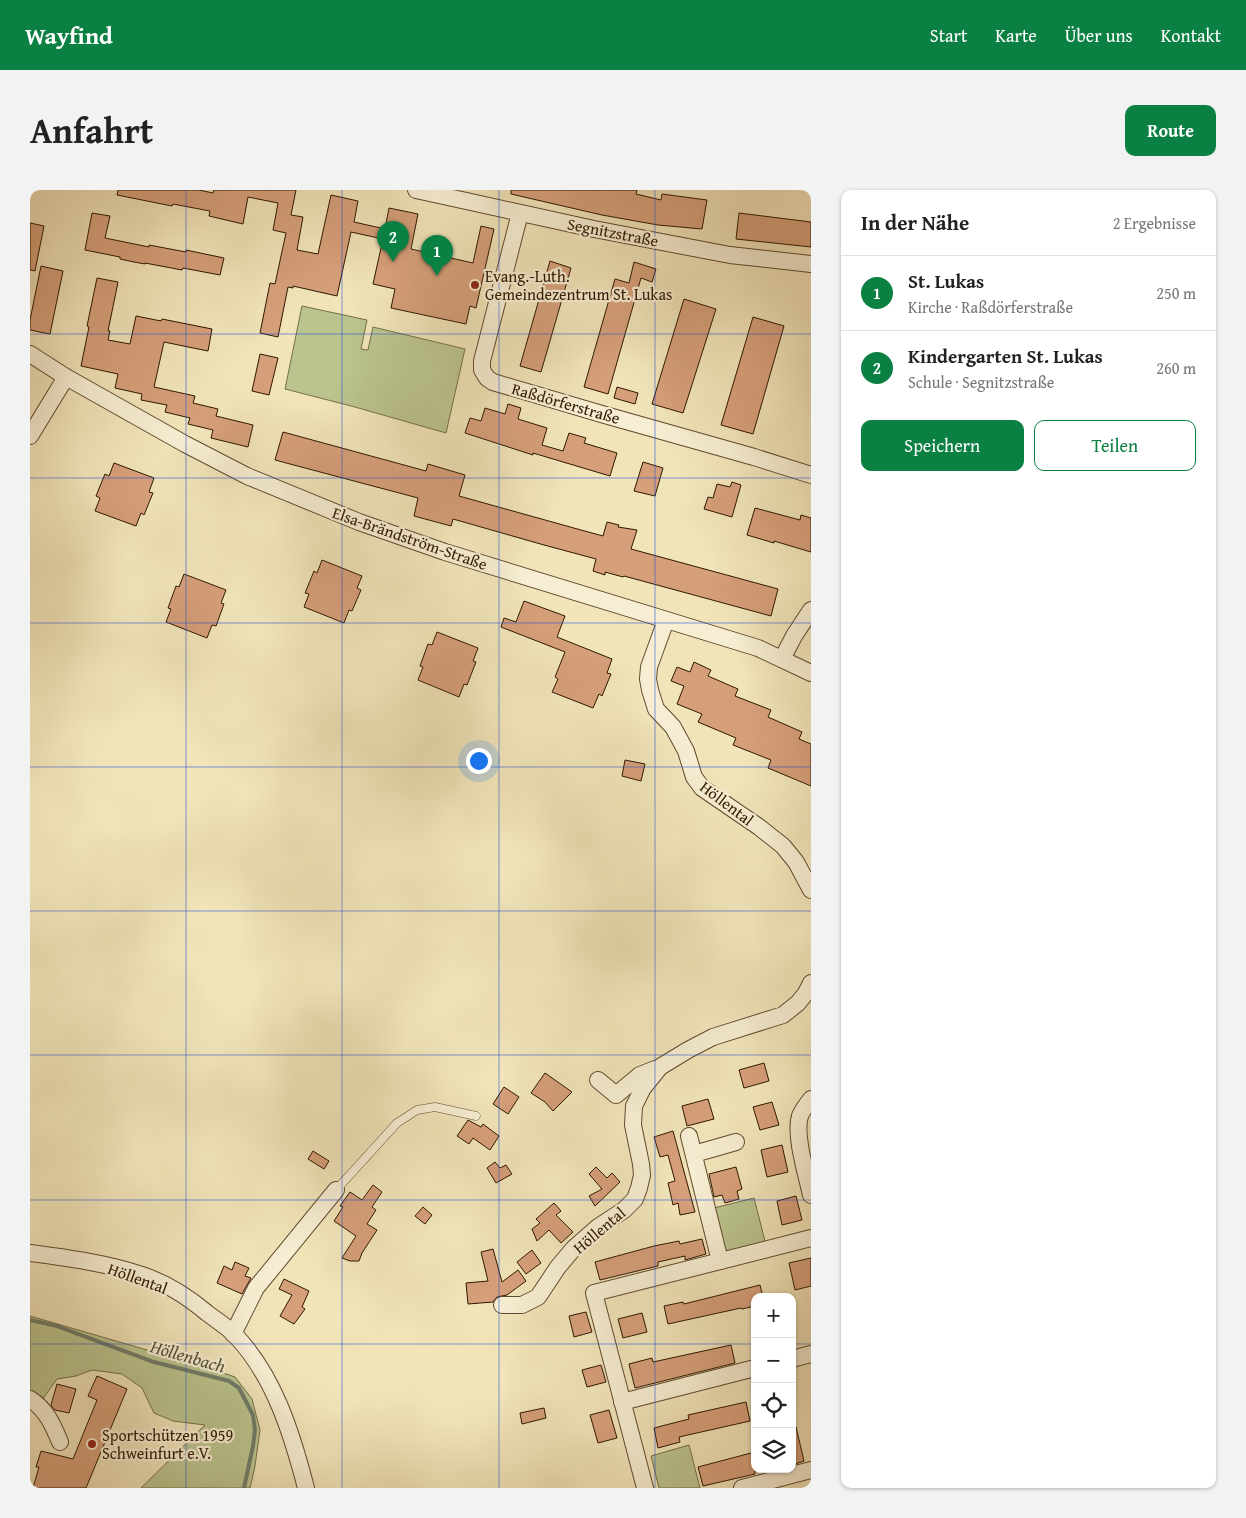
<!DOCTYPE html>
<html lang="de">
<meta charset="utf-8">
<style>
:root{--surface:#fff;--page:#f2f2f2;--text:#222;--muted:#767676;--line:#e0e0e0;--accent:#0b8043}
body{margin:0;font-family:"Gentium Book Plus",serif;background:var(--page);color:var(--text)}
.controls{position:absolute;right:15px;bottom:15px;display:grid;overflow:hidden;border-radius:10px;box-shadow:0 1px 4px #0004}
.controls button{width:45px;height:45px;display:grid;place-items:center;padding:0;border:0;border-bottom:1px solid var(--line);background:var(--surface);color:var(--text);font:25px sans-serif}
.you{position:absolute;left:448px;top:570px;width:18px;height:18px;margin:-12px;border:4px solid #fff;border-radius:50%;background:#1a73e8;box-shadow:0 0 0 8px #1a73e833}
.badge{display:grid;place-items:center;width:32px;height:32px;border-radius:50%;background:var(--accent);color:#fff;font-size:16px;font-weight:700}
.pin{position:absolute;translate:-50% -41px;filter:drop-shadow(0 1px 2px #0008)}
.pin::after{content:'';position:absolute;top:26px;width:18px;height:15px;background:inherit;clip-path:polygon(0 0,100% 0,50% 100%)}
.list{margin:0;padding:0;list-style:none}
h2{display:flex;justify-content:space-between;align-items:center;height:65px;margin:0;padding:0 20px;font-size:21px}
h2 small{font-size:16px;font-weight:400;color:var(--muted)}
.list li{display:grid;grid-template-columns:32px 1fr auto;gap:15px;align-items:center;box-sizing:border-box;height:75px;padding:0 20px;border-top:1px solid var(--line)}
.list b{display:block;font-size:19px;white-space:nowrap}
.list p{margin:0;font-size:16px;white-space:nowrap;color:var(--muted)}
.list em{font-size:16px;font-style:normal;color:var(--muted)}
.actions{display:flex;gap:10px;padding:15px 20px}
.actions a{flex:1;padding:11px 0;border:1px solid var(--accent);border-radius:10px;text-align:center;font-size:18px;color:var(--accent)}
.actions .main{background:var(--accent);color:#fff}
.icon{flex:none;width:28px;height:28px;fill:none;stroke:currentColor;stroke-width:2;stroke-linecap:round;stroke-linejoin:round}
.map{position:relative;flex:none;width:781px;height:1298px;overflow:hidden;border-radius:10px}
header{display:flex;align-items:center;gap:30px;box-sizing:border-box;height:70px;padding:0 25px;background:var(--accent);color:#fff}
header strong{font-size:24px}
nav{display:flex;gap:28px;margin-inline-start:auto;font-size:18px}
.intro{display:flex;align-items:center;justify-content:space-between;box-sizing:border-box;height:120px;padding:0 30px}
h1{margin:0;font-size:35px}
.button{padding:12px 22px;border-radius:10px;background:var(--accent);color:#fff;font-size:18px;font-weight:700}
main{display:flex;gap:30px;padding:0 30px}
aside{flex:1;background:var(--surface);border-radius:10px;box-shadow:0 1px 4px #0004}
.map>svg:first-child{display:block}
.green{fill:#bbc48e;stroke:#756e47}
.lines{fill:none;stroke-linecap:round;stroke-linejoin:round}
.stream{stroke:#707c69;stroke-width:4}
.building{fill:#d59f79;stroke:#2f1700}
.service-casing{stroke:#604a2e;stroke-width:9}
.minor-casing{stroke:#604a2e;stroke-width:18}
.service{stroke:#f6edd2;stroke-width:8}
.minor{stroke:#f6edd2;stroke-width:16}
.grid{fill:none;stroke:#1d4ed8;stroke-width:1;stroke-opacity:0.55}
.poi-dot{fill:#8f2418;stroke:#f6edd2;stroke-width:2}
.labels{text-anchor:middle;dominant-baseline:central;stroke-width:4.5;stroke-linejoin:round;paint-order:stroke}
.street-label{font-size:16px;fill:#2f1700;stroke:#f6edd2}
.poi-label{font-size:16px;fill:#2f1700;stroke:#f6edd2;text-anchor:start}
.water-label{font-size:18px;font-style:italic;fill:#55523d;stroke:#f6edd2}
</style>
<header>
<strong>Wayfind</strong>
<nav><a>Start</a><a>Karte</a><a>Über uns</a><a>Kontakt</a></nav>
</header>
<div class="intro"><h1>Anfahrt</h1><a class="button">Route</a></div>
<main>
<div class="map">
<svg width="781" height="1298" viewBox="0 0 781 1298">
<rect width="100%" height="100%" fill="#f1e4b9"/>
<filter id="stains"><feTurbulence type="fractalNoise" baseFrequency=".004" numOctaves="4"/><feColorMatrix values="0 0 0 0 .2 0 0 0 0 .09 0 0 0 0 .02 0 0 0 .5 -.17"/></filter>
<radialGradient id="worn" r=".72"><stop offset=".6" stop-color="#630" stop-opacity="0"/><stop offset="1" stop-color="#630" stop-opacity=".3"/></radialGradient>
<!-- green -->
<g class="green">
<polygon points="272,116 337,130 331,159 338,160 343,137 435,159 416,243 325,217 255,199"/>
<polygon points="724,1008 736,1055 703,1064 695,1060 684,1018"/>
<polygon points="0,1126 179,1178 205,1187 222,1209 230,1240 225,1276 220,1298 111,1298 175,1235 143,1231 124,1223 112,1198 92,1184 62,1180 46,1186 27,1189 12,1210 0,1203"/>
<polygon points="659,1255 670,1298 629,1298 621,1266"/>
</g>
<g class="lines">
<!-- stream -->
<polyline class="stream" points="0,1130 27,1136 124,1172 199,1191 209,1198 223,1225 225,1240 223,1256 214,1298"/>
</g>
<!-- building -->
<g class="building">
<polygon points="88,0 169,0 183,3 184,0 266,0 261,25 273,27 267,60 288,64 301,5 328,11 324,32 355,39 359,18 388,24 381,59 443,73 451,36 464,39 446,118 440,116 436,134 361,118 365,99 343,94 353,49 321,42 307,106 263,96 263,98 258,97 248,147 230,143 240,93 245,94 256,43 243,40 248,13 218,7 213,34 179,26 180,21 143,14 142,16 87,5"/>
<polygon points="481,0 607,0 606,4 631,10 632,4 677,10 672,39 628,35 572,25 481,4"/>
<polygon points="62,23 80,26 75,48 119,57 119,55 156,62 156,60 194,68 190,85 153,78 152,80 115,73 115,74 104,72 90,69 90,67 55,60"/>
<polygon points="709,23 781,32 781,57 706,49"/>
<polygon points="0,33 14,36 5,81 0,80"/>
<polygon points="520,71 541,78 511,182 490,176"/>
<polygon points="604,72 626,79 622,92 611,88 578,204 554,197 585,89 599,93"/>
<polygon points="11,76 33,81 20,144 0,140 0,130"/>
<polygon points="67,88 88,92 78,141 80,141 78,150 100,154 106,126 131,131 132,129 182,139 178,161 134,152 124,197 165,206 163,213 188,219 186,226 223,235 218,257 181,248 183,240 158,234 160,228 135,222 137,215 111,210 112,204 85,198 88,184 51,176 59,137 57,136"/>
<polygon points="654,109 686,119 653,223 622,214"/>
<polygon points="723,127 754,136 723,244 691,235"/>
<polygon points="230,164 248,168 239,205 222,201"/>
<polygon points="587,197 608,203 605,214 584,208"/>
<polygon points="478,214 491,218 488,229 517,238 512,255 533,261 539,243 556,248 554,253 587,263 580,286 503,263 503,265 435,243 440,228 451,231 455,218 475,224"/>
<polygon points="253,242 396,281 398,274 435,285 429,306 551,340 573,346 577,332 589,335 588,337 607,340 601,359 748,399 741,426 594,386 593,387 575,382 575,385 563,381 566,369 514,355 423,329 421,336 384,326 388,308 245,270"/>
<polygon points="613,272 633,278 625,306 604,301"/>
<polygon points="84,273 124,288 119,302 123,303 114,325 111,323 106,336 65,321 70,308 66,306 75,284 79,286"/>
<polygon points="702,292 711,295 702,327 674,319 678,307 683,308 687,294 700,297"/>
<polygon points="725,318 770,330 771,325 781,328 781,362 744,351 744,353 717,345"/>
<polygon points="292,370 332,386 327,398 331,400 322,421 319,420 314,433 274,417 279,404 275,403 284,381 287,383"/>
<polygon points="154,384 196,400 191,413 194,414 186,436 182,435 177,448 136,432 141,419 138,418 146,396 149,397"/>
<polygon points="494,411 535,426 527,447 582,469 577,483 581,484 572,506 569,504 563,518 522,502 528,489 525,487 535,462 471,437 474,428 486,432"/>
<polygon points="407,442 448,458 443,471 446,472 437,495 434,494 429,507 388,490 393,477 390,476 398,454 402,455"/>
<polygon points="664,472 681,480 678,486 708,499 705,506 741,520 738,527 772,542 769,549 781,554 781,596 738,578 741,570 703,555 706,548 668,532 672,524 647,514 654,496 641,491 647,477 660,482"/>
<polygon points="595,570 615,574 611,591 592,586"/>
<polygon points="734,873 739,891 714,898 709,880"/>
<polygon points="515,883 542,902 523,921 515,912 501,903"/>
<polygon points="474,897 489,907 478,924 463,914"/>
<polygon points="678,909 684,929 657,936 652,916"/>
<polygon points="742,912 749,935 730,940 723,917"/>
<polygon points="438,930 451,937 453,934 469,946 460,960 443,948 439,954 427,946"/>
<polygon points="643,941 665,1022 650,1025 648,1013 643,1015 638,993 645,991 638,965 630,967 624,947"/>
<polygon points="752,955 758,982 737,987 731,960"/>
<polygon points="283,961 299,971 294,979 278,969"/>
<polygon points="465,972 470,978 476,975 482,984 466,993 457,978"/>
<polygon points="566,977 577,988 582,983 590,992 565,1016 559,1006 572,999 559,984"/>
<polygon points="706,977 712,999 707,1001 709,1009 695,1013 692,1005 684,1007 679,984"/>
<polygon points="343,995 352,1002 342,1017 346,1020 337,1034 347,1040 332,1063 329,1071 320,1071 312,1068 326,1046 304,1031 313,1017 310,1016 320,1002 332,1010"/>
<polygon points="766,1006 772,1030 752,1035 747,1011"/>
<polygon points="524,1013 531,1021 526,1025 543,1042 531,1053 519,1040 507,1051 502,1039 510,1033 506,1029"/>
<polygon points="393,1017 402,1025 395,1034 385,1026"/>
<polygon points="672,1049 676,1064 655,1070 655,1066 628,1072 628,1076 570,1090 565,1072 624,1056 649,1051 650,1054"/>
<polygon points="463,1059 472,1092 488,1080 496,1091 477,1105 467,1107 463,1112 438,1114 436,1093 458,1091 451,1062"/>
<polygon points="502,1060 511,1073 496,1084 487,1072"/>
<polygon points="781,1068 781,1096 765,1100 759,1073"/>
<polygon points="205,1072 219,1078 215,1086 221,1088 212,1104 187,1093 194,1076 202,1080"/>
<polygon points="254,1089 279,1101 272,1117 275,1119 264,1134 250,1126 262,1105 249,1099"/>
<polygon points="730,1095 733,1107 725,1107 725,1116 712,1119 711,1118 638,1134 634,1116 653,1112 654,1114"/>
<polygon points="556,1122 562,1142 544,1147 539,1126"/>
<polygon points="612,1123 617,1142 593,1148 588,1129"/>
<polygon points="701,1155 705,1173 605,1198 599,1174 622,1168 623,1172"/>
<polygon points="571,1175 576,1192 557,1197 552,1180"/>
<polygon points="67,1186 97,1199 56,1298 3,1298 9,1277 6,1277 11,1261 43,1269 67,1210 58,1206"/>
<polygon points="27,1194 46,1199 39,1223 25,1220 21,1215"/>
<polygon points="716,1212 720,1231 649,1247 650,1252 628,1258 624,1238 659,1229 658,1225"/>
<polygon points="514,1218 516,1228 492,1234 490,1223"/>
<polygon points="579,1220 587,1248 568,1253 560,1225"/>
<polygon points="766,1237 774,1271 762,1275 762,1238"/>
<polygon points="725,1262 725,1284 673,1296 668,1277"/>
</g>
<g class="lines">
<!-- service casing -->
<g class="service-casing">
<polyline id="service" points="306,1000 367,933 387,920 405,917 446,926"/>
</g>
<!-- minor casing -->
<g class="minor-casing">
<g id="minor">
<polyline points="386,0 564,39 700,65 781,74"/>
<polyline points="490,23 452,171 452,180 457,188 463,192 575,225 724,267 781,285"/>
<polyline points="0,164 36,187 155,254 217,286 329,332 415,362 728,458 781,483"/>
<polyline points="0,246 36,187"/>
<polyline points="636,430 619,477 618,489 620,500 626,519 643,537 656,561 664,587 672,598 729,637 753,656 766,672 781,700"/>
<polyline points="752,469 764,446 781,420"/>
<polyline points="568,890 586,905 610,885 625,879"/>
<path d="M781,909C777,914 772,921 770,926C764,945 777,986 781,1005"/>
<polyline points="659,946 690,1071"/>
<polyline points="664,964 706,952"/>
<path d="M0,1063C38,1068 76,1073 112,1085C136,1093 158,1107 177,1123C186,1130 196,1136 204,1144C244,1185 262,1244 276,1298"/>
<polyline points="472,1115 492,1115 508,1107 528,1077 544,1058 568,1037 594,1020 605,1009 609,998 612,985 611,974 603,935 604,916 613,898 630,877 658,860 683,847 753,825 768,813 776,803 781,793"/>
<polyline points="203,1144 226,1098 306,1000"/>
<polyline points="762,1169 781,1164"/>
<path d="M0,1209C16,1219 23,1235 30,1252"/>
<polyline points="592,1212 725,1178"/>
<polyline points="615,1298 564,1103 781,1048"/>
<polyline points="712,1298 781,1280"/>
</g>
</g>
<!-- service -->
<use href="#service" class="service"/>
<!-- minor -->
<use href="#minor" class="minor"/>
</g>
<!-- grid -->
<path class="grid" d="M156,0V1298M312,0V1298M469,0V1298M625,0V1298M0,144H781M0,288H781M0,433H781M0,577H781M0,721H781M0,865H781M0,1010H781M0,1154H725M762,1154H781"/>
<!-- markers -->
<g class="poi-dot">
<circle cx="445" cy="95" r="5"/>
<circle cx="62" cy="1254" r="5"/>
</g>
<g class="labels">
<!-- street labels -->
<g class="street-label">
<text transform="translate(583 42) rotate(11)">Segnitzstraße</text>
<text transform="translate(536 213) rotate(16)">Raßdörferstraße</text>
<text transform="translate(380 348) rotate(19)">Elsa-Brändström-Straße</text>
<text transform="translate(697 613) rotate(37)">Höllental</text>
<text transform="translate(569 1040) rotate(-40)">Höllental</text>
<text transform="translate(108 1088) rotate(20)">Höllental</text>
</g>
<!-- poi labels -->
<g class="poi-label">
<text x="455" y="86">Evang.-Luth.<tspan x="455" dy="18">Gemeindezentrum St. Lukas</tspan></text>
<text x="72" y="1245">Sportschützen 1959<tspan x="72" dy="18">Schweinfurt e.V.</tspan></text>
</g>
<!-- water labels -->
<g class="water-label">
<text transform="translate(158 1166) rotate(16)">Höllenbach</text>
</g>
</g>
<rect width="100%" height="100%" filter="url(#stains)"/>
<rect width="100%" height="100%" fill="url(#worn)"/>
</svg>
<div class="controls">
<button>+</button>
<button>−</button>
<button><svg class="icon" aria-label="locate" viewBox="0 0 24 24"><circle cx="12" cy="12" r="6"/><path d="M12 2v4M12 18v4M2 12h4M18 12h4"/></svg></button>
<button><svg class="icon" aria-label="layers" viewBox="0 0 24 24"><path d="M12 4l9 5-9 5-9-5zM3 14l9 5 9-5"/></svg></button>
</div>
<div class="you"></div>
<div class="pin badge" style="left:407px;top:86px">1</div>
<div class="pin badge" style="left:363px;top:72px">2</div>
</div>
<aside>
<h2>In der Nähe<small>2 Ergebnisse</small></h2>
<ul class="list">
<li><span class="badge">1</span><div><b>St. Lukas</b><p>Kirche · Raßdörferstraße</p></div><em>250 m</em></li>
<li><span class="badge">2</span><div><b>Kindergarten St. Lukas</b><p>Schule · Segnitzstraße</p></div><em>260 m</em></li>
</ul>
<div class="actions"><a class="main">Speichern</a><a>Teilen</a></div>
</aside>
</main>
